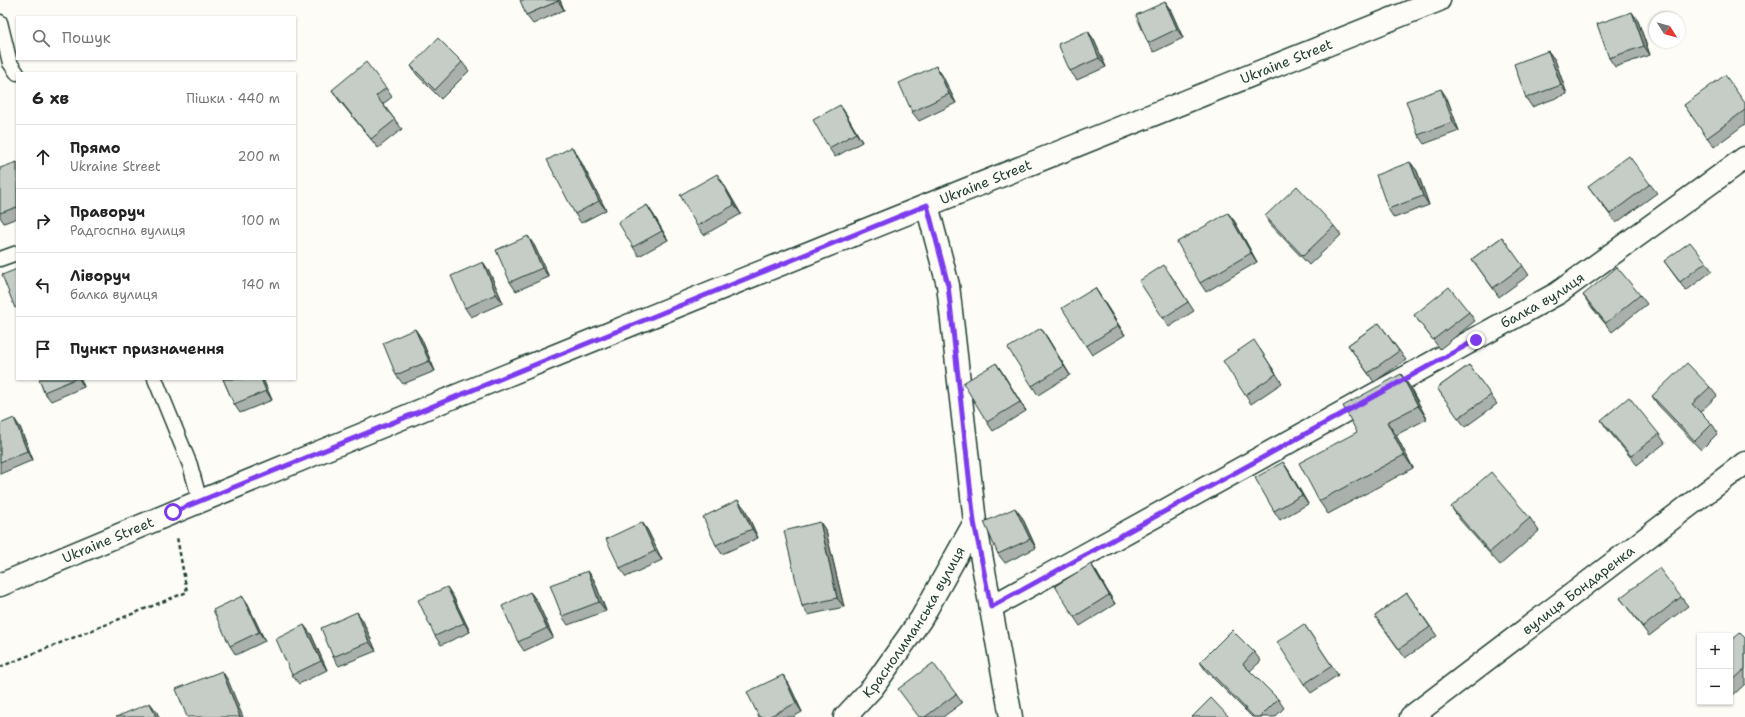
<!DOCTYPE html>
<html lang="uk">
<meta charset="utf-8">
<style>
:root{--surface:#fff;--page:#f2f2f2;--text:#222;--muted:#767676;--line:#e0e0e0}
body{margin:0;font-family:"Shantell Sans",sans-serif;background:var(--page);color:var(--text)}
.controls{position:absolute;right:12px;bottom:12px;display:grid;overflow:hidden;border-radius:0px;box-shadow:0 1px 3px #0004}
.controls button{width:36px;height:36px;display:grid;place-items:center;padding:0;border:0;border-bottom:1px solid var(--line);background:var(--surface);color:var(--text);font:20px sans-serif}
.compass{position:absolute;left:1649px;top:12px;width:36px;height:36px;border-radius:50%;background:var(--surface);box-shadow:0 1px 3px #0004;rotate:127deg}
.stop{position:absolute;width:12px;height:12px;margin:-9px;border:3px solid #7c3aed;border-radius:50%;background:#fff}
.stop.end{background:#7c3aed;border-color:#fff;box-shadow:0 1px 4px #0008}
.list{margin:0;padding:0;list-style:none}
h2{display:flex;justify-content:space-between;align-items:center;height:52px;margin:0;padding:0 16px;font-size:17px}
h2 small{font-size:13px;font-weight:400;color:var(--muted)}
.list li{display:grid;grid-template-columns:26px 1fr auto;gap:12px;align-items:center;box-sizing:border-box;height:64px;padding:0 16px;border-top:1px solid var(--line)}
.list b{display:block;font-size:15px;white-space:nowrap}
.list p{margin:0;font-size:13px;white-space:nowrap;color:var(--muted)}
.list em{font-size:13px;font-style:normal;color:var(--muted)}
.icon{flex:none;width:22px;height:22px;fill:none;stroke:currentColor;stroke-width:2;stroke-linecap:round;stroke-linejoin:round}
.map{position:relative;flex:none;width:1745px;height:717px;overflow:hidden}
.search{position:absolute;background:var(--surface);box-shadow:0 1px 3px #0004;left:16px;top:16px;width:280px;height:44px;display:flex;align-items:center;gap:10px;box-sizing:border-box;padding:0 14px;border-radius:0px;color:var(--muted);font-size:15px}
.panel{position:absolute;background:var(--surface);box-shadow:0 1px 3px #0004;left:16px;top:72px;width:280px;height:308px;border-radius:0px}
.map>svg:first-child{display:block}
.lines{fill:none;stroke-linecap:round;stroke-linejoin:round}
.service-casing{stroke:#1f3d34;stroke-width:17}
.minor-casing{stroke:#1f3d34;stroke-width:25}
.tertiary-casing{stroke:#1f3d34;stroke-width:25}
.path{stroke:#1f3d34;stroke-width:2.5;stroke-dasharray:4 3;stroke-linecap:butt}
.service{stroke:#fdfcf7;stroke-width:14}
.minor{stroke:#fdfcf7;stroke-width:22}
.tertiary{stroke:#fdfcf7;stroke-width:22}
.wall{fill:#aab0ab;stroke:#1f3d34}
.shaded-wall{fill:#8b908b;stroke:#1f3d34}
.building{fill:#c6cdc7;stroke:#1f3d34}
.route{stroke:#7c3aed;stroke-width:5}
.labels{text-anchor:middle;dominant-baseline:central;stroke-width:3;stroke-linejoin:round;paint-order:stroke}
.street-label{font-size:14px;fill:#1f3d34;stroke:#fdfcf7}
</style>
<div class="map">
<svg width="1745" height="717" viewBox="0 0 1745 717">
<rect width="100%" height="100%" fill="#fdfcf7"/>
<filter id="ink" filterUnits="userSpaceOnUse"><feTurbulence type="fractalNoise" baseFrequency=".025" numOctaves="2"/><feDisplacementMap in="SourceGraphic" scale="8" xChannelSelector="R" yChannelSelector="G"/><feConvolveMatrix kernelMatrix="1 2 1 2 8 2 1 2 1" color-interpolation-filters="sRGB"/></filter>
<g filter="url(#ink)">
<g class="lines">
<!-- service casing -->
<g class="service-casing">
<g id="service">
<polyline points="0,22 10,63 17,73"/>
<polyline points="0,259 17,253"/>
<polyline points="155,379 190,465 200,501"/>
</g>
</g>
<!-- minor casing -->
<g class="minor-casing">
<g id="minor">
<polyline points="927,205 948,285 975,522 1011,717"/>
<path id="s1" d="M991,607L1558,293L1745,158"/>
<path id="s2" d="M845,717L873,687L921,619L975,522"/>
<path id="s3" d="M1411,717L1745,463"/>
</g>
</g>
<!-- tertiary casing -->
<g class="tertiary-casing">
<g id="tertiary">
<path id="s4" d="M0,585C477,384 958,193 1439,0"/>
</g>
</g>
<!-- path -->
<polyline class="path" points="0,667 187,592 177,537"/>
<!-- service -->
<use href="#service" class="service"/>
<!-- minor -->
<use href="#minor" class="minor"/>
<!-- tertiary -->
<use href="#tertiary" class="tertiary"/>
</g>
<!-- wall -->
<g class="wall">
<polygon points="560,0 564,10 533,24 526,15"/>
<polygon points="1165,2 1171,11 1183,38 1154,52 1148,43"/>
<polygon points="1638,21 1650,55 1615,67 1609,58"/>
<polygon points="1088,31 1094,40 1106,67 1077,80 1070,71"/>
<polygon points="1548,51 1555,60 1567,94 1532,107 1526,98"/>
<polygon points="462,62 469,71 441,99 417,75 411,66"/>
<polygon points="936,66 942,75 956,103 919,121 912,112"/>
<polygon points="386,88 392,97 383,104 402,129 378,148 338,99 332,90"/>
<polygon points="1447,98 1459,131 1424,144 1418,135"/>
<polygon points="1745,103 1745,124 1714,147 1684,105"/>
<polygon points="840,105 846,114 862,142 835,157 829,148"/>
<polygon points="572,147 578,156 606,210 581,223 575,214"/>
<polygon points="17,162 17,218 4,223 0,217 0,213"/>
<polygon points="1410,162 1417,171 1429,205 1394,218 1388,209"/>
<polygon points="717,174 723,183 741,214 704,235 697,226"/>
<polygon points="1650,184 1657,193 1616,223 1588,186"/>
<polygon points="647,205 653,214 668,240 639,256 633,247"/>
<polygon points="1228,213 1235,222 1257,262 1206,292 1200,283"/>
<polygon points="1265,216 1334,226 1341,235 1309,265 1271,225"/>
<polygon points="1502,237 1529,275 1499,297 1472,259"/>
<polygon points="534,245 549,277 516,291 510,282"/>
<polygon points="1664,261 1706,262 1712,271 1686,291"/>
<polygon points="483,262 489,271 503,303 471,317 465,308"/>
<polygon points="1170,274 1194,311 1169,327 1163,318"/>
<polygon points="1095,288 1101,297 1125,335 1092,355 1086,346"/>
<polygon points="1583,295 1640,295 1647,304 1612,332 1589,304"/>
<polygon points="1469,312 1475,321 1440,349 1414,315"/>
<polygon points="1379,323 1406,360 1374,382 1348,345"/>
<polygon points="415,329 421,338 435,371 403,384 396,375"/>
<polygon points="1047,337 1070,375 1038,395 1032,386"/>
<polygon points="1260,349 1282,383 1251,404 1245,395"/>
<polygon points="996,363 1002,372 1026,411 993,431 987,422"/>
<polygon points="1469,365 1497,404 1465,427 1437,388"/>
<polygon points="1401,374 1410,387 1427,419 1396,435 1413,468 1328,514 1319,501 1357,432"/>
<polygon points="39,379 81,379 84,387 51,401 44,392"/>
<polygon points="223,379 263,379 272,400 240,413 234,404"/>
<polygon points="1710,387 1717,396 1700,412 1712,424 1718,433 1701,450 1658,405 1652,396"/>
<polygon points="1601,420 1659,434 1665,443 1637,465 1607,429"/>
<polygon points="0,424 20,427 33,460 0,474"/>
<polygon points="1283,462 1289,471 1308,504 1280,520 1274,511"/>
<polygon points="1451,507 1530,518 1539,531 1500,565 1460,520"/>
<polygon points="745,509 758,538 722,554 716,545"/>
<polygon points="1022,517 1036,548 1005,563 998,554"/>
<polygon points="642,522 648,531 662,560 626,577 620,568"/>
<polygon points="820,522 826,531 844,607 808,615 802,606"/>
<polygon points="1091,564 1097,573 1115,604 1080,626 1074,617"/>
<polygon points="588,571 594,580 606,611 568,625 562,616"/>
<polygon points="530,592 537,601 553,637 524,651 518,642"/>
<polygon points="1407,593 1437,636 1405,658 1375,616"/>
<polygon points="242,596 248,605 265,641 236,655 230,646"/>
<polygon points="453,596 470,632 441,645 435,636"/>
<polygon points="1681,597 1688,606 1649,636 1620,598"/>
<polygon points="357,612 363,621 376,651 339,666 333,657"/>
<polygon points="1304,624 1338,675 1311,693 1304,684"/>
<polygon points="311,634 327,670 299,684 292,675"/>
<polygon points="1745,638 1745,684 1730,698 1730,642"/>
<polygon points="1254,652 1261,661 1250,671 1278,699 1284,708 1275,717 1252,717 1206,671 1200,662"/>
<polygon points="783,675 789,684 802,712 793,717 759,717"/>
<polygon points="956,694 962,703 943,717 919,717"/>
</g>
<!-- shaded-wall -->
<g class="shaded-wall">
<polygon points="558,0 560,0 564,10 558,1"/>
<polygon points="1165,2 1171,11 1183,38 1177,29"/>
<polygon points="1632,12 1638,21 1650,55 1644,46"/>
<polygon points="1088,31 1094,40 1106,67 1099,58"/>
<polygon points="1548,51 1555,60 1567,94 1561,85"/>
<polygon points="936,66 942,75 956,103 949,94"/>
<polygon points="1441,89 1447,98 1459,131 1453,122"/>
<polygon points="840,105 846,114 862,142 856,133"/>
<polygon points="572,147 578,156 606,210 599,201"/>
<polygon points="1410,162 1417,171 1429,205 1423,196"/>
<polygon points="717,174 723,183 741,214 734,205"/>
<polygon points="647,205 653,214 668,240 662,231"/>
<polygon points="1228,213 1235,222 1257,262 1251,253"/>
<polygon points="528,236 534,245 549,277 542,268"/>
<polygon points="483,262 489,271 503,303 496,294"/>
<polygon points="1095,288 1101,297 1125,335 1118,326"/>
<polygon points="1041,328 1047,337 1070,375 1064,366"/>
<polygon points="415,329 421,338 435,371 429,361"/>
<polygon points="996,363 1002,372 1026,411 1020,402"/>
<polygon points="1401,374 1410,387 1427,419 1418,406"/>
<polygon points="79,379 81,379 84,387"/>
<polygon points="261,379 263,379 272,400 266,391"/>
<polygon points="14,418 20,427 33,460 27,451"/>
<polygon points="1387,422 1396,435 1413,468 1404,455"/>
<polygon points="1283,462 1289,471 1308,504 1302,495"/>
<polygon points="738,500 745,509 758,538 752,529"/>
<polygon points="1015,508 1022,517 1036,548 1030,539"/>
<polygon points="642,522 648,531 662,560 655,551"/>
<polygon points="820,522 826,531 844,607 837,598"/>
<polygon points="1091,564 1097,573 1115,604 1109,595"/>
<polygon points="588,571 594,580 606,611 599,602"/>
<polygon points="447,587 453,596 470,632 464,623"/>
<polygon points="530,592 537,601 553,637 547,628"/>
<polygon points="242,596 248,605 265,641 259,632"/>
<polygon points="357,612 363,621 376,651 369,642"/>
<polygon points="304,625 311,634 327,670 321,661"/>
<polygon points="222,671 228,680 243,717 240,717"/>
<polygon points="783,675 789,684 802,712 796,703"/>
<polygon points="150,703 157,712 159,717 156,717"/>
</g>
<!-- building -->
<g class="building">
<polygon points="520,0 558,0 558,1 526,15"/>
<polygon points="1165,2 1177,29 1148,43 1136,15"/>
<polygon points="1632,12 1644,46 1609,58 1597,24"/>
<polygon points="1088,31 1099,58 1070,71 1058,44"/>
<polygon points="438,38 462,62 435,90 411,66"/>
<polygon points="1548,51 1561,85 1526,98 1514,64"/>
<polygon points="366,62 386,88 376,96 395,120 371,139 332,90"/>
<polygon points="936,66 949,94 912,112 899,83"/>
<polygon points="1725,75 1745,103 1745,110 1707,138 1684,105"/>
<polygon points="1441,89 1453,122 1418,135 1406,101"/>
<polygon points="840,105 856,133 829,148 813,120"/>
<polygon points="572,147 599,201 575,214 547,160"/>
<polygon points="1629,156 1650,184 1610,214 1588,186"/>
<polygon points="17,162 17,207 0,213 0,168"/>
<polygon points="1410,162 1423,196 1388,209 1376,175"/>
<polygon points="717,174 734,205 697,226 680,195"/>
<polygon points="1297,186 1334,226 1303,256 1265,216"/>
<polygon points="647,205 662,231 633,247 618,222"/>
<polygon points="1228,213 1251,253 1200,283 1177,242"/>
<polygon points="528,236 542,268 510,282 496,250"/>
<polygon points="1502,237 1523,266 1493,288 1472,259"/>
<polygon points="1690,242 1706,262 1680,282 1664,261"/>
<polygon points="483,262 496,294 465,308 451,276"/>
<polygon points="1164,265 1188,302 1163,318 1139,281"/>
<polygon points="1617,267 1640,295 1606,323 1583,295"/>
<polygon points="17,269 17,307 15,308 2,275"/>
<polygon points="1449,287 1469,312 1433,340 1414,315"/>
<polygon points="1095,288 1118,326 1086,346 1062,308"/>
<polygon points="1379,323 1399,351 1368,373 1348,345"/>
<polygon points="1041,328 1064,366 1032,386 1008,348"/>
<polygon points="415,329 429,361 396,375 383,343"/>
<polygon points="1254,340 1276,374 1245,395 1223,361"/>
<polygon points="996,363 1020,402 987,422 963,383"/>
<polygon points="1687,363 1710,387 1692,404 1712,424 1695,441 1652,396"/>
<polygon points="1469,365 1491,395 1458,418 1437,388"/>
<polygon points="1401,374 1418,406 1387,422 1404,455 1319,501 1299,463 1357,432 1343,406"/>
<polygon points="39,379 75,379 44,392"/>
<polygon points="223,379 261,379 266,391 234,404"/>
<polygon points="1629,397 1659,434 1631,456 1601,420"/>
<polygon points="14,418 27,451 0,462 0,424"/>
<polygon points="1283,462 1302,495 1274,511 1255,478"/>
<polygon points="1491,472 1530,518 1490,552 1451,507"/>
<polygon points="738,500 752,529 716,545 703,517"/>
<polygon points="1015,508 1030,539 998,554 984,522"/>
<polygon points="642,522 655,551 620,568 606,539"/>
<polygon points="820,522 837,598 802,606 784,531"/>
<polygon points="1091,564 1109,595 1074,617 1055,586"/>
<polygon points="1659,568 1681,597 1643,627 1620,598"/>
<polygon points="588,571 599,602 562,616 550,585"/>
<polygon points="447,587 464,623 435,636 418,600"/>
<polygon points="530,592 547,628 518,642 502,606"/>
<polygon points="1407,593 1430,627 1399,649 1375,616"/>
<polygon points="242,596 259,632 230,646 213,610"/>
<polygon points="357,612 369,642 333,657 321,628"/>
<polygon points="1304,624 1332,666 1304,684 1277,642"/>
<polygon points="304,625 321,661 292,675 276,639"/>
<polygon points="1232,630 1254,652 1243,664 1278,699 1260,717 1254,717 1200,662"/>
<polygon points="1740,633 1745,638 1745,669 1730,683 1730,642"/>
<polygon points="933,663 956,694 925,717 919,717 898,689"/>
<polygon points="222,671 240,717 187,717 176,689"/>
<polygon points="783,675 796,703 768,717 759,717 747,692"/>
<polygon points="1211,698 1229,717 1192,717"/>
<polygon points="150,703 156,717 116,717"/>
</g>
</g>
<g class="lines" filter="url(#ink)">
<!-- route -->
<polyline class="route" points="173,512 927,205 948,285 974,522 991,607 1476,340"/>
</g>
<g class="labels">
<!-- street labels -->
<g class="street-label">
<text stroke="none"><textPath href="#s4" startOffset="1389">Ukraine Street</textPath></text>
<text stroke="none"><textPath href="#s4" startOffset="1065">Ukraine Street</textPath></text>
<text stroke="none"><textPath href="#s1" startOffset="631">балка вулиця</textPath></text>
<text stroke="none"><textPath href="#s4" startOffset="117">Ukraine Street</textPath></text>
<text stroke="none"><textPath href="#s3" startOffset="210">вулиця Бондаренка</textPath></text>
<text stroke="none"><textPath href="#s2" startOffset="118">Краснолиманська вулиця</textPath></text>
</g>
</g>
</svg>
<div class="controls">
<button>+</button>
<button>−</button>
</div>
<svg class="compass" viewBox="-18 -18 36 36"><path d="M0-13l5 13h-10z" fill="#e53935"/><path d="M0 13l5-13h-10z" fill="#767676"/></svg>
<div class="stop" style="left:173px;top:512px"></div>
<div class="stop end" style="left:1476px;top:340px"></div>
<div class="search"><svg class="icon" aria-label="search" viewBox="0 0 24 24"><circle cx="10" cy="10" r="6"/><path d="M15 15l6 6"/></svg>Пошук</div>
<section class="panel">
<h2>6 хв<small>Пішки · 440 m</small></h2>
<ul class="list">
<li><svg class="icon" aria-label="ahead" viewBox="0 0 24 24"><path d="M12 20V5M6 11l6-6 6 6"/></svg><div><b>Прямо</b><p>Ukraine Street</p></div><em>200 m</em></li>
<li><svg class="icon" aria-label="right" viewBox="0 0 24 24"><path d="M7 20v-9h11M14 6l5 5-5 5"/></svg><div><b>Праворуч</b><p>Радгоспна вулиця</p></div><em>100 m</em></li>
<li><svg class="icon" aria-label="left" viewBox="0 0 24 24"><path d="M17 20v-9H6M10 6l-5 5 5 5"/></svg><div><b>Ліворуч</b><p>балка вулиця</p></div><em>140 m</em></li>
<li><svg class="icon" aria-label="arrive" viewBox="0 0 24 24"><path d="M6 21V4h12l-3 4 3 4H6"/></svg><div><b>Пункт призначення</b></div></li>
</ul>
</section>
</div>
